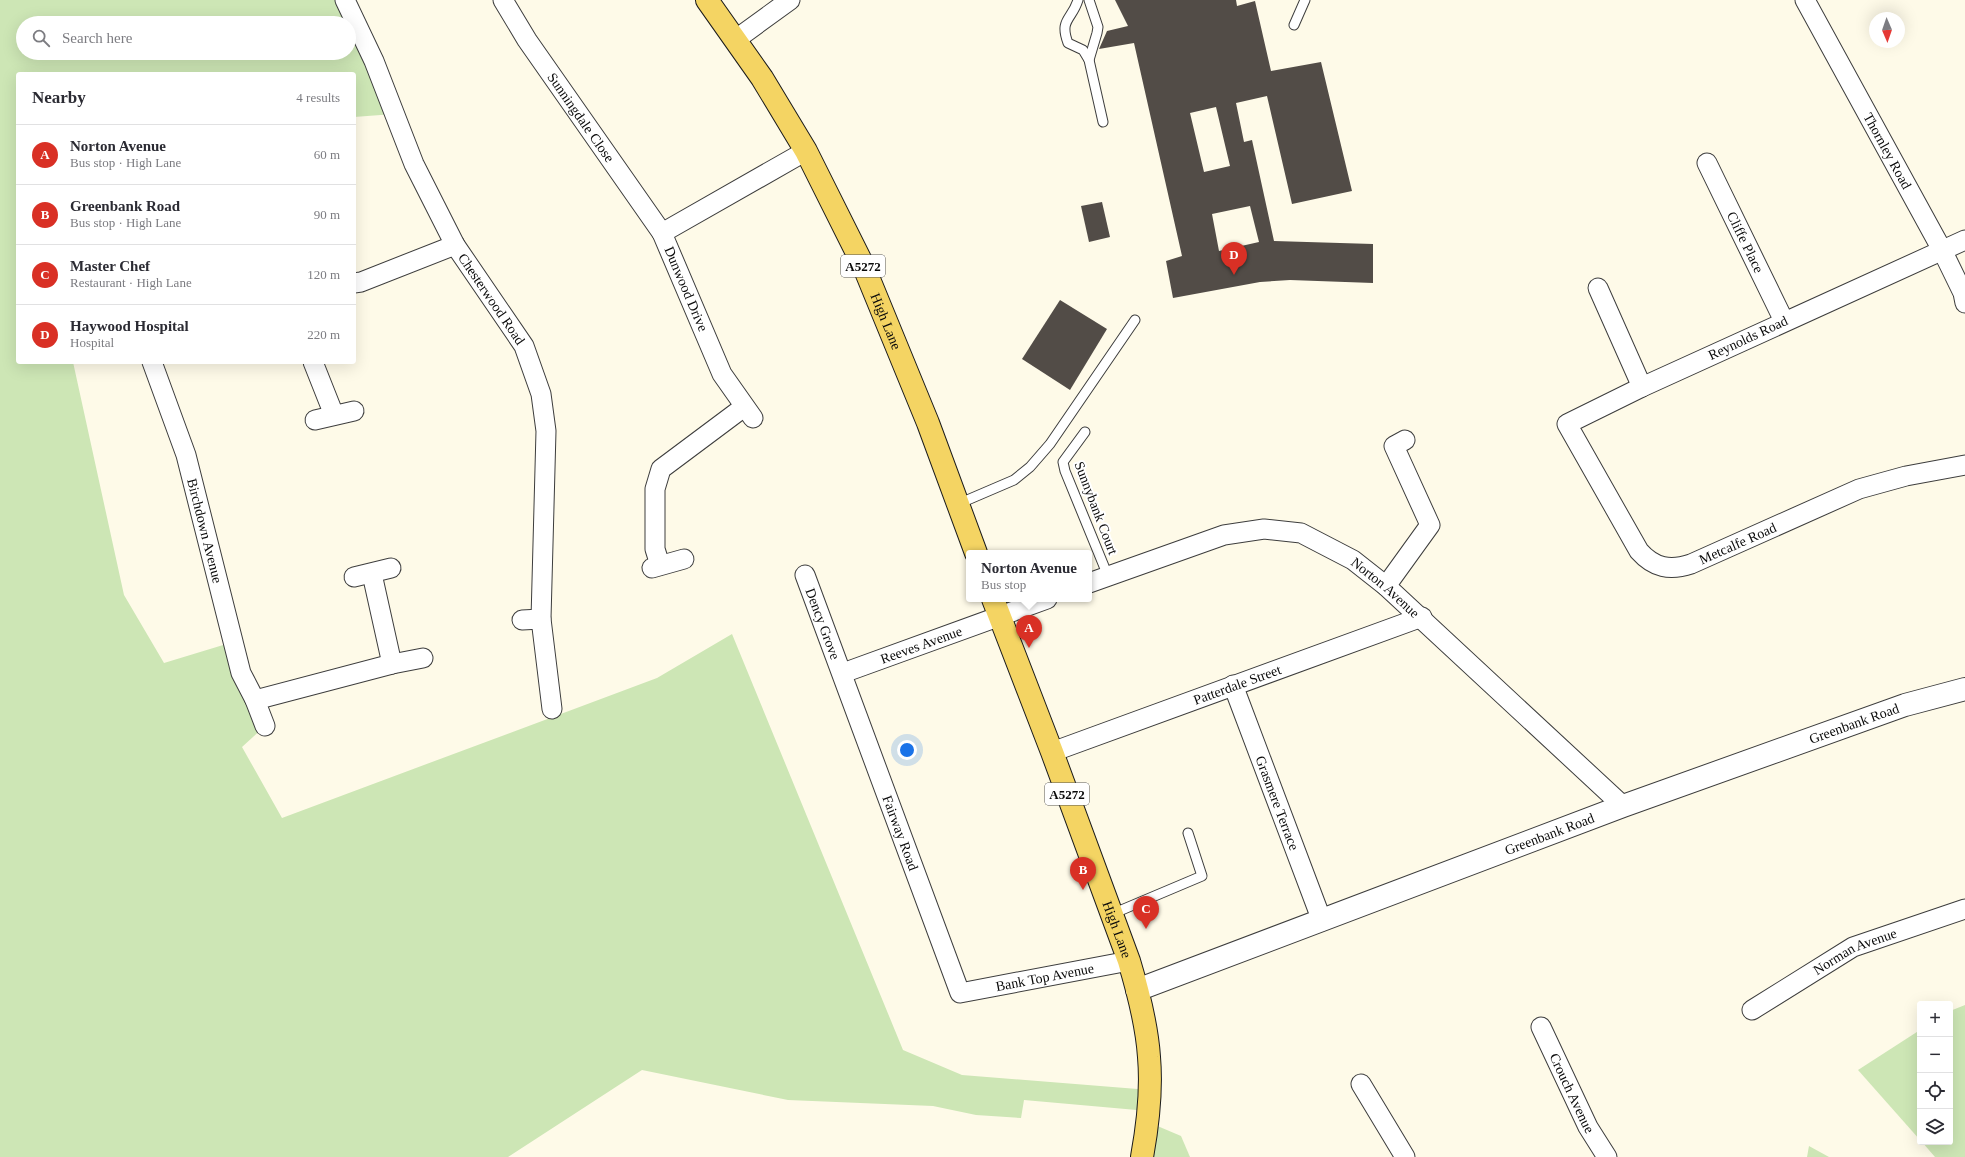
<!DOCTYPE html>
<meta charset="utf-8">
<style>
:root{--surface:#fff;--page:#f7f7f7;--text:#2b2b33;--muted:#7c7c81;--line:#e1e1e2;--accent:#d93025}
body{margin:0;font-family:Georgia,serif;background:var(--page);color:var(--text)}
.controls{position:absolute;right:12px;bottom:12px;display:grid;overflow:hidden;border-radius:4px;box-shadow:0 4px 16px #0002}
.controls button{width:36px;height:36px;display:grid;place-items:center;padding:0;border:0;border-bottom:1px solid var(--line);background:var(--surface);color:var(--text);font:20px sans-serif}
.compass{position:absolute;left:1869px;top:12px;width:36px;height:36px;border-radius:50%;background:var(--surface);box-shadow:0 4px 16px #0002;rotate:178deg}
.you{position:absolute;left:907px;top:750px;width:14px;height:14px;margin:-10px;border:3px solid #fff;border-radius:50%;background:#1a73e8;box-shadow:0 0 0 6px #1a73e833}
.badge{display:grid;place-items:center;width:26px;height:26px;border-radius:50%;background:var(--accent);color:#fff;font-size:13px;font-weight:700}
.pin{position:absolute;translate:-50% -33px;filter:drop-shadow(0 1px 2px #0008)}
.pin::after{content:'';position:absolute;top:21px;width:14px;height:12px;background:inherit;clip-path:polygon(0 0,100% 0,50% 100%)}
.popup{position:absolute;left:966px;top:550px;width:126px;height:52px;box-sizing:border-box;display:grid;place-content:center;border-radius:4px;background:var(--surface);filter:drop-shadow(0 1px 3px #0005);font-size:13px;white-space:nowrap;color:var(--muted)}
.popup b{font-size:15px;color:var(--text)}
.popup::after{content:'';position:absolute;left:50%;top:100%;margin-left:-8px;border:8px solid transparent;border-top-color:var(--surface)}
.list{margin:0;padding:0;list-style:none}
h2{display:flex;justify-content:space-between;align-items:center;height:52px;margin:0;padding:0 16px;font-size:17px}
h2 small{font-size:13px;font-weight:400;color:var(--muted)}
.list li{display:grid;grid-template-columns:26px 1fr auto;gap:12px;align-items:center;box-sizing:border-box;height:60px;padding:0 16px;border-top:1px solid var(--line)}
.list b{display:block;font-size:15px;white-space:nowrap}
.list p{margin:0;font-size:13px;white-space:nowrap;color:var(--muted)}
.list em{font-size:13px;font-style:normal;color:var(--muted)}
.icon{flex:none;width:22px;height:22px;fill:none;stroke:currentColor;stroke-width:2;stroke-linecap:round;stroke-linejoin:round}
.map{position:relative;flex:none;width:1965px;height:1157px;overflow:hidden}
.search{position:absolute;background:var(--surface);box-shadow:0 4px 16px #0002;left:16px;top:16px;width:340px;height:44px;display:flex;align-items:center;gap:10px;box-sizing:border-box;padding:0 14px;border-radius:22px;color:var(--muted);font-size:15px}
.panel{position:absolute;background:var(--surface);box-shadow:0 4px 16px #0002;left:16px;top:72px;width:340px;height:292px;border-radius:4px}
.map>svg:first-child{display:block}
.green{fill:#cde6b5;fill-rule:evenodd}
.building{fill:#524c47;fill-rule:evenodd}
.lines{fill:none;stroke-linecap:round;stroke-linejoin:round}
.service-casing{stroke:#3d3d3d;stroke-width:11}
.minor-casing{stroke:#3d3d3d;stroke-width:21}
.tertiary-casing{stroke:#3d3d3d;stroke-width:24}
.primary-casing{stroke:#1b1b1b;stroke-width:24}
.service{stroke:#fff;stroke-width:9}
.minor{stroke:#fff;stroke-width:19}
.tertiary{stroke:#fff;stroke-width:22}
.primary{stroke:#f4d463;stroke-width:22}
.labels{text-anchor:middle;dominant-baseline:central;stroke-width:4;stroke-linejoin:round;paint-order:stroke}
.shield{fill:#fff;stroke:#545454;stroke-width:1}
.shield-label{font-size:13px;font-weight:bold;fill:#0a0a0a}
.street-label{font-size:14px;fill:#0a0a0a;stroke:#fff}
</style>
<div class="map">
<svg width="1965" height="1157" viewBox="0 0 1965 1157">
<rect width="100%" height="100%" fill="#fefae8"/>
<!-- green -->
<g class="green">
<path d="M0,0H345L394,114L354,117V74H18V362H73L124,595L164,663L233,642L265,726L242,747L282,818L657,678L732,634L903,1050L962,1075L1150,1090L1148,1111L1024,1100L1021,1118L976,1115L933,1106L788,1100L642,1070L508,1157H0ZM23,23H349V53H23Z"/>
<polygon points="1965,1005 1965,1157 1935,1157 1922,1142 1950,1142 1950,1011"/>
<polygon points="1920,1030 1920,1140 1858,1070"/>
<polygon points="1148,1122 1181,1136 1190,1157 1142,1157"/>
<polygon points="1809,1146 1829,1157 1807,1157"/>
</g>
<!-- building -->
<g class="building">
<path d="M1115,0H1236L1237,6L1255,1L1271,71L1321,62L1352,191L1292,204L1267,96L1236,103L1244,142L1252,140L1274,241L1373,244V283L1290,280L1260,282L1173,298L1166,261L1182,256L1134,43L1099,49L1107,31L1128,26ZM1216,107L1230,166L1204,172L1190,113ZM1250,206L1259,242L1219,251L1212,214Z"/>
<polygon points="1102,202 1110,237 1089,242 1081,206"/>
<polygon points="1060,300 1107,329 1070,390 1022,359"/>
</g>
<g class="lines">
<!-- service casing -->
<g class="service-casing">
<g id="service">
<path d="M1078,0C1072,20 1059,19 1068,43L1083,50L1089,60L1103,122"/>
<polyline points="1089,0 1098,27 1097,33 1089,60"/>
<polyline points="1294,25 1305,0"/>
<polyline points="1085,432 1063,462 1065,471 1108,576"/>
<polyline points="958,504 1014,480 1030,467 1050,444 1135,320"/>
<polyline points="1112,914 1202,876 1188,833"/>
</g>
</g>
<!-- minor casing -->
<g class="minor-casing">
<g id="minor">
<path id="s1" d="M345,0L374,61L414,164L455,245L524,346L541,394L546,431L541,619L552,709"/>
<path id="s2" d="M503,0L527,40L662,233"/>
<path id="s3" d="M1805,0L1942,250L1963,293L1965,303"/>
<polyline points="735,40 790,0"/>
<path id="s4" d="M1707,163L1784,321"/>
<path id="s5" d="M1965,240L1642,387L1567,424L1639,551C1654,568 1670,571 1691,564L1859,489L1906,476L1965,465"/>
<polyline points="354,283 361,282 455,245"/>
<polyline points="1598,288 1642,387"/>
<path id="s6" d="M152,362L186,455L241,673L255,700L265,726"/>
<polyline points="313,362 334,415"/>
<polyline points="753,418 722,374 662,233 806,151"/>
<polyline points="315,420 354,411"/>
<polyline points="660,565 655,549 655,489 661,469 744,407"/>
<polyline points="652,568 684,559"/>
<polyline points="372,574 392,664"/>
<path id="s7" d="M805,575L960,993L1129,961"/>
<polyline points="354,577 391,568"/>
<path id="s8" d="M1089,583L1224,535L1264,529L1301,533L1353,560L1386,586L1623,806"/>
<polyline points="1386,586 1430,525 1394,446 1405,440"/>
<polyline points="522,620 541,619"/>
<path id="s9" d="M843,673L1047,599"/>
<path id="s10" d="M1233,685L1322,921"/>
<polyline points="255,700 392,664 423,658"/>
<path id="s11" d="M1052,752L1422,617"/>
<path id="s12" d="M1752,1010L1853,947L1965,909"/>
<path id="s13" d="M1541,1027L1588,1127L1607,1157"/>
<polyline points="1361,1084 1405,1157"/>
</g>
</g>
<!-- tertiary casing -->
<g class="tertiary-casing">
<g id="tertiary">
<path id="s14" d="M1137,990L1623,806L1905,705L1965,689"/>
</g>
</g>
<!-- primary casing -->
<g class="primary-casing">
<g id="primary">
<path id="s15" d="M707,0L762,78L806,151L864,267L928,423L976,553"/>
<path id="s16" d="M993,599L1052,752L1129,961C1138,991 1147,1026 1149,1057C1152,1091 1148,1124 1142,1157"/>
</g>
</g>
<!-- service -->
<use href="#service" class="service"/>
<!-- minor -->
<use href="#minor" class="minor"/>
<!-- tertiary -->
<use href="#tertiary" class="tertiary"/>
<!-- primary -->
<use href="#primary" class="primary"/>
</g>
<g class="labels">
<!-- shield labels -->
<g class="shield">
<rect x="841" y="255" width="44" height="22" rx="3"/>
<rect x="1045" y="783" width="44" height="22" rx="3"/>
</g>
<g class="shield-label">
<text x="863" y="266">A5272</text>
<text x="1067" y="794">A5272</text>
</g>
<!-- street labels -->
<g class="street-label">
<text stroke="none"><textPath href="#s2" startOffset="141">Sunningdale Close</textPath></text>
<text stroke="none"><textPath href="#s3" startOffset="172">Thornley Road</textPath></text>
<text stroke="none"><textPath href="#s4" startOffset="88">Cliffe Place</textPath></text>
<text transform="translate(686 289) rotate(67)">Dunwood Drive</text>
<text stroke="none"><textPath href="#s1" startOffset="334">Chesterwood Road</textPath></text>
<text stroke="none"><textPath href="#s15" startOffset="369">High Lane</textPath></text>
<text transform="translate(1748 338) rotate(-25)">Reynolds Road</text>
<text transform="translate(1096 508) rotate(69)">Sunnybank Court</text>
<text stroke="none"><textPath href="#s6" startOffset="177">Birchdown Avenue</textPath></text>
<text stroke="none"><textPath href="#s5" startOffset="693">Metcalfe Road</textPath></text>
<text stroke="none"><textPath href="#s8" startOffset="322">Norton Avenue</textPath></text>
<text stroke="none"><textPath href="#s7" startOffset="52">Dency Grove</textPath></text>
<text stroke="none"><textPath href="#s9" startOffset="83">Reeves Avenue</textPath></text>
<text stroke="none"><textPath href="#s11" startOffset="197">Patterdale Street</textPath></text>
<text stroke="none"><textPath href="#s14" startOffset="765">Greenbank Road</textPath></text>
<text stroke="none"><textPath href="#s10" startOffset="126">Grasmere Terrace</textPath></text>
<text stroke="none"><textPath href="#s7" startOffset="275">Fairway Road</textPath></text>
<text stroke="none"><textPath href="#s14" startOffset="441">Greenbank Road</textPath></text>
<text stroke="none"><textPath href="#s16" startOffset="353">High Lane</textPath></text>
<text stroke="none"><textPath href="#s12" startOffset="119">Norman Avenue</textPath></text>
<text stroke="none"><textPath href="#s7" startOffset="532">Bank Top Avenue</textPath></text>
<text stroke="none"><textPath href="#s13" startOffset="73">Crouch Avenue</textPath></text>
</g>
</g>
</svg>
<div class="controls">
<button>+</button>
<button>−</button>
<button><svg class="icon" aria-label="locate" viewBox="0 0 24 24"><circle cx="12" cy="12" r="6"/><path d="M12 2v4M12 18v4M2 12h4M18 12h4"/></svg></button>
<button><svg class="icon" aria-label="layers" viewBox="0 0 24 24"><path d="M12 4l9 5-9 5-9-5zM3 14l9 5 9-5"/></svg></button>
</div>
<svg class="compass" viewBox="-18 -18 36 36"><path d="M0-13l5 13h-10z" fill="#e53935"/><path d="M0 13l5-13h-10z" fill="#7c7c81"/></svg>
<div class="you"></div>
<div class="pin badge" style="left:1029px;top:648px">A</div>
<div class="popup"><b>Norton Avenue</b>Bus stop</div>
<div class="pin badge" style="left:1083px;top:890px">B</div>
<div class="pin badge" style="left:1146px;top:929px">C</div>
<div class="pin badge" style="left:1234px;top:275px">D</div>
<div class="search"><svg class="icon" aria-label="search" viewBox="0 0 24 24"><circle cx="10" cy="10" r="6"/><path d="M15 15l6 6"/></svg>Search here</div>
<section class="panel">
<h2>Nearby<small>4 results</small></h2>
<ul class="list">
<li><span class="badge">A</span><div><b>Norton Avenue</b><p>Bus stop · High Lane</p></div><em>60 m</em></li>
<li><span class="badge">B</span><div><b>Greenbank Road</b><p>Bus stop · High Lane</p></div><em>90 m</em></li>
<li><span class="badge">C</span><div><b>Master Chef</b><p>Restaurant · High Lane</p></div><em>120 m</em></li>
<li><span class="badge">D</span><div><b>Haywood Hospital</b><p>Hospital</p></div><em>220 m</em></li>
</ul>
</section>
</div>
